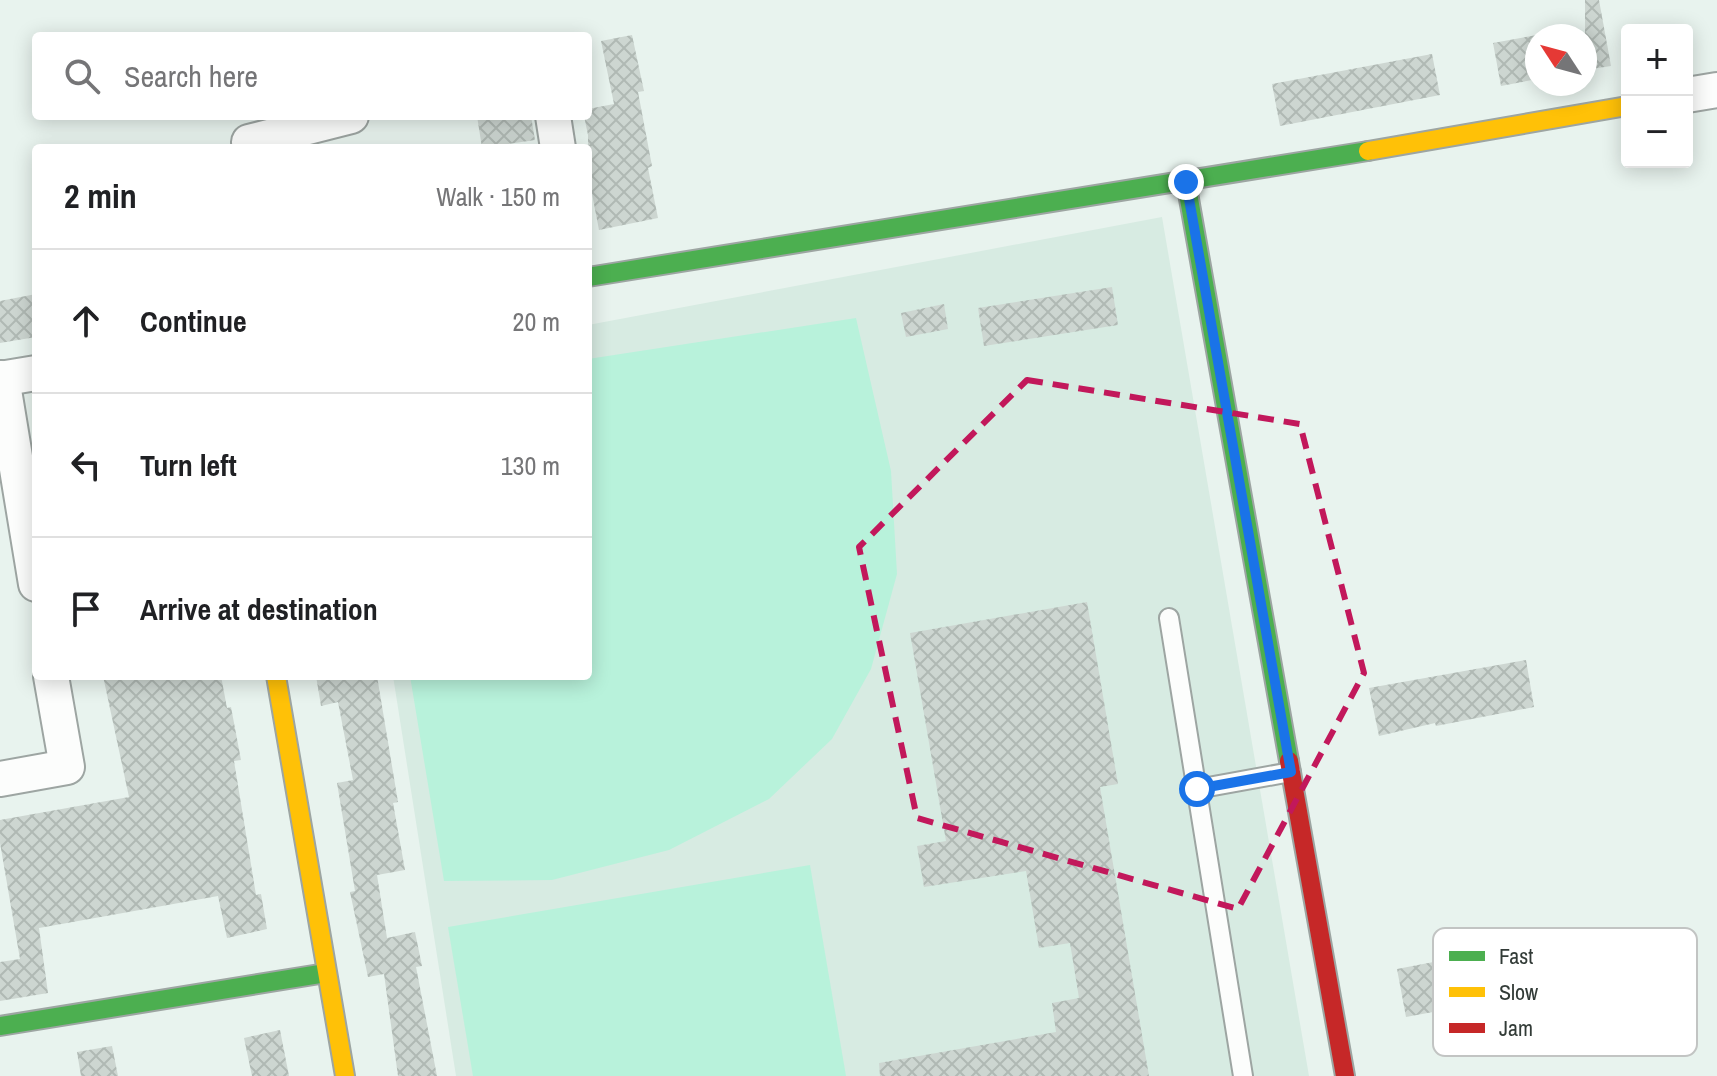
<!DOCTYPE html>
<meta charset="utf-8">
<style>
:root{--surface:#fff;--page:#f2f2f2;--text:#202124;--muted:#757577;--line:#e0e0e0}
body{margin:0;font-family:"Archivo Narrow",sans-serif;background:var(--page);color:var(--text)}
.controls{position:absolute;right:24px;top:24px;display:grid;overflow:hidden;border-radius:8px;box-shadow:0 4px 20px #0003}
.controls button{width:72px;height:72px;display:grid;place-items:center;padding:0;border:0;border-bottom:2px solid var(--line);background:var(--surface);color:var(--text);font:40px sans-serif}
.compass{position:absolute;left:1525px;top:24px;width:72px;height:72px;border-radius:50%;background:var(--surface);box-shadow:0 4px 20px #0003;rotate:306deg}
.stop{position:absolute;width:24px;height:24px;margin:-18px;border:6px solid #1a73e8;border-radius:50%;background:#fff}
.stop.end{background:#1a73e8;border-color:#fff;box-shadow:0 2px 8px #0008}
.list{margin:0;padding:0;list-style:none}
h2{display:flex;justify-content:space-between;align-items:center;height:104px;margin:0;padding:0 32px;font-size:34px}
h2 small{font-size:26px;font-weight:400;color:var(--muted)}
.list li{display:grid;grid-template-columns:52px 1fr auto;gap:24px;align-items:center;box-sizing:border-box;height:144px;padding:0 32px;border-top:2px solid var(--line)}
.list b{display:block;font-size:30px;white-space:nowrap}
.list em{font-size:26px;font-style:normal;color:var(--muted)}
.icon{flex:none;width:44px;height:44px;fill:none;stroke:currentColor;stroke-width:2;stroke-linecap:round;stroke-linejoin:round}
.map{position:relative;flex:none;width:1717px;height:1076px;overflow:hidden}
.search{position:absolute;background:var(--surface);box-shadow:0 4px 20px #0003;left:32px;top:32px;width:560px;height:88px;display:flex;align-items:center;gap:20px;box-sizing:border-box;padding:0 28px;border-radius:8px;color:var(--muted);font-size:30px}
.panel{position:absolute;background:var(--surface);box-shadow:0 4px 20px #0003;left:32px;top:144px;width:560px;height:536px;border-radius:8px}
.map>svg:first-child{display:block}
.built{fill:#d7ebe2}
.pitch{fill:#b8f2db}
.building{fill:url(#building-cross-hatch)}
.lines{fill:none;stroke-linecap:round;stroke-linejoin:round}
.lane-casing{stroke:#9da5a2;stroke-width:22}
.street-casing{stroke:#9da5a2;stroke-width:38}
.fast-casing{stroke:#9da5a2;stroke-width:22}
.slow-casing{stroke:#9da5a2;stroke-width:22}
.jam-casing{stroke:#9da5a2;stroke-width:22}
.lane{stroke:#fcfdfc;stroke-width:18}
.street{stroke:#fcfdfc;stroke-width:34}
.fast{stroke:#4caf50;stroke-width:18}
.slow{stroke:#ffc107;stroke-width:18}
.jam{stroke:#c62828;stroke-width:18}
.route{stroke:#1a73e8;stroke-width:10}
.marked{fill:none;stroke:#c2185b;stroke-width:6;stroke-dasharray:16 10;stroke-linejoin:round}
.key{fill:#fff;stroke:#c2c4c3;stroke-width:2}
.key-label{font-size:22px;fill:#323b37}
</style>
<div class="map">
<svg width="1717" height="1076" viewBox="0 0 1717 1076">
<defs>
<pattern id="building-cross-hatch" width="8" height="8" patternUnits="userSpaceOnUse" patternTransform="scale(2)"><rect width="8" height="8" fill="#cdd6d1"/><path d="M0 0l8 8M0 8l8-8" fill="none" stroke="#b0b9b4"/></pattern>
</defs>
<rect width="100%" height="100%" fill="#e8f3ee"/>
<!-- built -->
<polygon class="built" points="1162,217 1309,1076 456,1076 393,676 588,676 588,325"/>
<!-- pitch -->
<g class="pitch">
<polygon points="856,318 891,471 897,574 871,669 832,739 769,799 669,850 552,880 444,881 410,676 588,676 588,359"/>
<polygon points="810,865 846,1076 473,1076 448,927"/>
</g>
<!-- building -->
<g class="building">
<polygon points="1585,0 1599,0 1611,66 1585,70"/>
<polygon points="632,35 644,91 638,92 652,166 648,168 658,218 599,230 588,173 588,135 584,116 588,116 588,109 614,104 601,41"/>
<polygon points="1537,35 1537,79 1501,86 1493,43"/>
<polygon points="1432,54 1440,95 1280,126 1272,84"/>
<polygon points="477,116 531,116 535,140 482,148"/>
<polygon points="1112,287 1118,325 984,346 978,308"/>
<polygon points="36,294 36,337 0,343 0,301"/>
<polygon points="944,304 948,329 906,337 901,313"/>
<polygon points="1087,602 1118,784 1100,787 1149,1076 880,1076 879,1063 1056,1032 1052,1003 1079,998 1070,943 1039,948 1026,871 924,887 917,846 946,841 910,633"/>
<polygon points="1526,660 1534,707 1436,726 1435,723 1379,736 1369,688"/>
<polygon points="103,676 221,676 227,708 231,707 241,760 234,761 256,895 261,894 267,929 227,938 218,896 39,928 48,993 0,1001 0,962 20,959 0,843 0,820 129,797"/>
<polygon points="316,676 377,676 398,802 393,803 405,870 377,875 387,938 415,932 422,966 416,967 437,1076 398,1076 384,974 368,977 350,892 355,891 337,783 353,780 338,702 321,706"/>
<polygon points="1548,940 1557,989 1406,1017 1397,969"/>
<polygon points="280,1030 289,1076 252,1076 244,1038"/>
<polygon points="112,1046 118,1076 81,1076 77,1052"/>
</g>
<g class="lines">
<!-- lane casing -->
<g class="lane-casing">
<g id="lane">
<polyline points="1169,618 1243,1076"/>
<polyline points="1197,789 1291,772"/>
</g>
</g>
<!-- street casing -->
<g class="street-casing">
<g id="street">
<polyline points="1687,95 1717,90"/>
<polyline points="553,116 558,148"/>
<polyline points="250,148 249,142 351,116"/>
<polyline points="2,378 36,584"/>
<polyline points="0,379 36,373"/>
<polyline points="0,779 67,767 51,676"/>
</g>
</g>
<!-- fast casing -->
<g class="fast-casing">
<g id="fast">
<polyline points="1186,182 1289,761"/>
<polyline points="588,277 1368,151"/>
<polyline points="0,1026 326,973"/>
</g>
</g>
<!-- slow casing -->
<g class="slow-casing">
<g id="slow">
<polyline points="1368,151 1627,106"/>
<polyline points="276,676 345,1076"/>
</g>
</g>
<!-- jam casing -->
<g class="jam-casing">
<polyline id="jam" points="1289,761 1345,1076"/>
</g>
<!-- lane -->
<use href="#lane" class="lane"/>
<!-- street -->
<use href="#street" class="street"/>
<!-- fast -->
<use href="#fast" class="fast"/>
<!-- slow -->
<use href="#slow" class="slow"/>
<!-- jam -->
<use href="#jam" class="jam"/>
</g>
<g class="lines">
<!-- route -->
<polyline class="route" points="1186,182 1291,772 1197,789"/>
</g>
<!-- marked area -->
<path class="marked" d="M1027,380L1300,424L1364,673L1238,909L917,818L859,547Z"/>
<!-- legend -->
<rect x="1433" y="928" width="264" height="128" rx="12" class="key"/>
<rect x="1449" y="951" width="36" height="10" fill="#4caf50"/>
<rect x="1449" y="987" width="36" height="10" fill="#ffc107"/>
<rect x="1449" y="1023" width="36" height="10" fill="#c62828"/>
<g class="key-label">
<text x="1499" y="964">Fast</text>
<text x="1499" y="1000">Slow</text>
<text x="1499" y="1036">Jam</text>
</g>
</svg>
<div class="controls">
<button>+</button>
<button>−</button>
</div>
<svg class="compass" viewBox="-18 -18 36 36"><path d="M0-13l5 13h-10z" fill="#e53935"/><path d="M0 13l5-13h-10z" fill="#757577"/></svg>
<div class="stop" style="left:1197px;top:789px"></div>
<div class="stop end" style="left:1186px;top:182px"></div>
<div class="search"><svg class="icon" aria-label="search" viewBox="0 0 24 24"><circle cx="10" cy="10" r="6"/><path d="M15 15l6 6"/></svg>Search here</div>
<section class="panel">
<h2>2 min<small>Walk · 150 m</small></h2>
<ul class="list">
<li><svg class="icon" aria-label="ahead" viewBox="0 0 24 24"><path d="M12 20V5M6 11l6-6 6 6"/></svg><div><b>Continue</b></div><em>20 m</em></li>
<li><svg class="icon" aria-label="left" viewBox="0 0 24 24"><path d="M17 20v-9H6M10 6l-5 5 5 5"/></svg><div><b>Turn left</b></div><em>130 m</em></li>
<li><svg class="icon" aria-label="arrive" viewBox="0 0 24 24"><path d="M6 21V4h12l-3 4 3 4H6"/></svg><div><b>Arrive at destination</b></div></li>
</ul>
</section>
</div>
